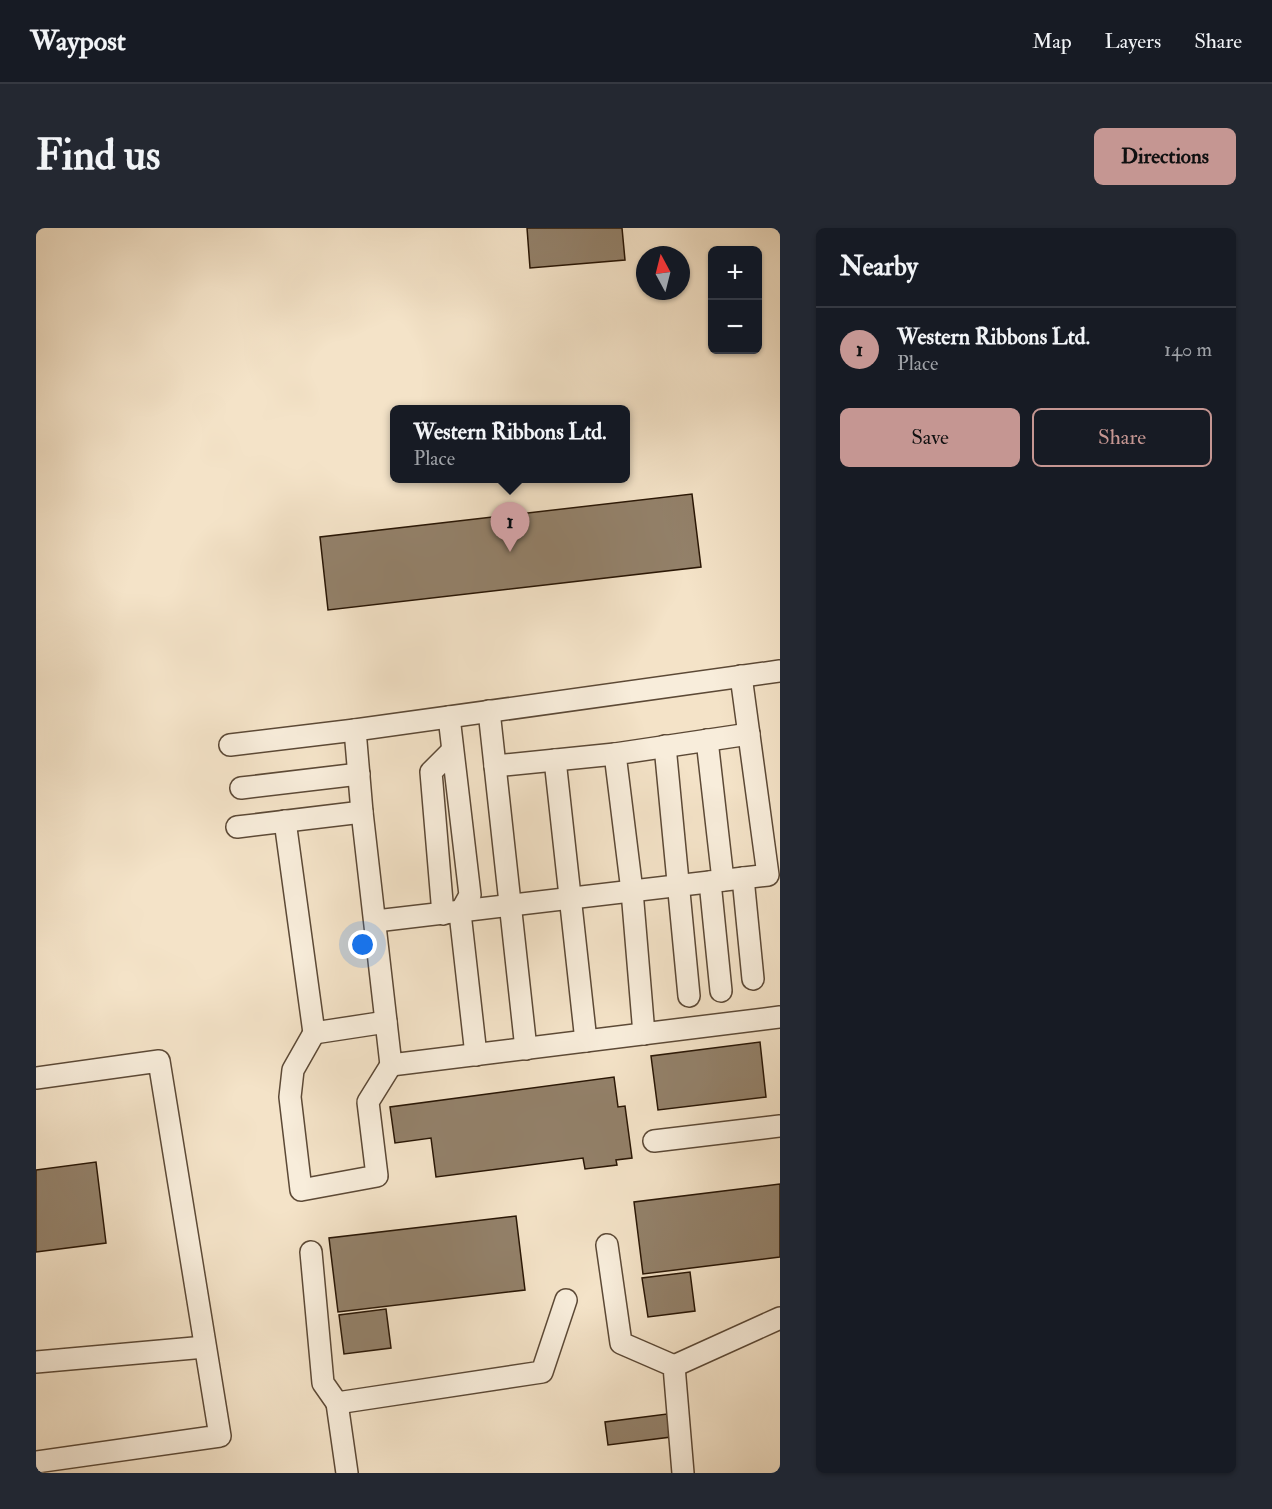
<!DOCTYPE html>
<meta charset="utf-8">
<style>
:root{--surface:#171b24;--page:#242831;--text:#f1f3f6;--muted:#9ea1a6;--line:#363941;--accent:#c59692}
body{margin:0;font-family:"IM FELL Double Pica",serif;background:var(--page);color:var(--text)}
.controls{position:absolute;right:18px;top:18px;display:grid;overflow:hidden;border-radius:9px;box-shadow:0 2px 4px #0004}
.controls button{width:54px;height:54px;display:grid;place-items:center;padding:0;border:0;border-bottom:2px solid var(--line);background:var(--surface);color:var(--text);font:30px sans-serif}
.compass{position:absolute;left:600px;top:18px;width:54px;height:54px;border-radius:50%;background:var(--surface);box-shadow:0 2px 4px #0004;rotate:353deg}
.you{position:absolute;left:327px;top:717px;width:21px;height:21px;margin:-15px;border:4px solid #fff;border-radius:50%;background:#1a73e8;box-shadow:0 0 0 9px #1a73e833}
.badge{display:grid;place-items:center;width:39px;height:39px;border-radius:50%;background:var(--accent);color:#111;font-size:20px;font-weight:700}
.pin{position:absolute;translate:-50% -50px;filter:drop-shadow(0 2px 3px #0008)}
.pin::after{content:'';position:absolute;top:32px;width:21px;height:18px;background:inherit;clip-path:polygon(0 0,100% 0,50% 100%)}
.popup{position:absolute;left:354px;top:177px;width:240px;height:78px;box-sizing:border-box;display:grid;place-content:center;border-radius:9px;background:var(--surface);filter:drop-shadow(0 2px 4px #0005);font-size:20px;white-space:nowrap;color:var(--muted)}
.popup b{font-size:22px;color:var(--text)}
.popup::after{content:'';position:absolute;left:50%;top:100%;margin-left:-12px;border:12px solid transparent;border-top-color:var(--surface)}
.list{margin:0;padding:0;list-style:none}
h2{display:flex;justify-content:space-between;align-items:center;height:78px;margin:0;padding:0 24px;font-size:26px}
h2 small{font-size:20px;font-weight:400;color:var(--muted)}
.list li{display:grid;grid-template-columns:39px 1fr auto;gap:18px;align-items:center;box-sizing:border-box;height:84px;padding:0 24px;border-top:2px solid var(--line)}
.list b{display:block;font-size:22px;white-space:nowrap}
.list p{margin:0;font-size:20px;white-space:nowrap;color:var(--muted)}
.list em{font-size:20px;font-style:normal;color:var(--muted)}
.actions{display:flex;gap:12px;padding:18px 24px}
.actions a{flex:1;padding:14px 0;border:2px solid var(--accent);border-radius:9px;text-align:center;font-size:21px;color:var(--accent)}
.actions .main{background:var(--accent);color:#111}
.map{position:relative;flex:none;width:744px;height:1245px;overflow:hidden;border-radius:9px}
header{display:flex;align-items:center;gap:36px;box-sizing:border-box;height:84px;padding:0 30px;background:var(--surface);border-bottom:2px solid var(--line)}
header strong{font-size:28px}
nav{display:flex;gap:33px;margin-inline-start:auto;font-size:21px}
.intro{display:flex;align-items:center;justify-content:space-between;box-sizing:border-box;height:144px;padding:0 36px}
h1{margin:0;font-size:42px}
.button{padding:15px 27px;border-radius:9px;background:var(--accent);color:#111;font-size:21px;font-weight:700}
main{display:flex;gap:36px;padding:0 36px}
aside{flex:1;background:var(--surface);border-radius:9px;box-shadow:0 2px 4px #0004}
.map>svg:first-child{display:block}
.building{fill:#93816a;stroke:#291605;stroke-width:1.5}
.lines{fill:none;stroke-linecap:round;stroke-linejoin:round}
.minor-casing{stroke:#5c4936;stroke-width:24}
.minor{stroke:#f8eddb;stroke-width:21}
</style>
<header>
<strong>Waypost</strong>
<nav><a>Map</a><a>Layers</a><a>Share</a></nav>
</header>
<div class="intro"><h1>Find us</h1><a class="button">Directions</a></div>
<main>
<div class="map">
<svg width="744" height="1245" viewBox="0 0 744 1245">
<rect width="100%" height="100%" fill="#f4e3c8"/>
<filter id="stains"><feTurbulence type="fractalNoise" baseFrequency=".00333" numOctaves="4"/><feColorMatrix values="0 0 0 0 .2 0 0 0 0 .09 0 0 0 0 .02 0 0 0 .5 -.17"/></filter>
<radialGradient id="worn" r=".72"><stop offset=".6" stop-color="#630" stop-opacity="0"/><stop offset="1" stop-color="#630" stop-opacity=".3"/></radialGradient>
<!-- building -->
<g class="building">
<polygon points="491,0 586,0 589,32 494,40"/>
<polygon points="656,266 665,339 292,382 284,309"/>
<polygon points="724,814 730,869 622,882 615,828"/>
<polygon points="578,849 582,879 589,878 596,930 580,932 581,937 549,941 547,930 400,949 395,910 359,915 354,879"/>
<polygon points="60,934 70,1015 0,1024 0,942"/>
<polygon points="744,956 744,1029 607,1046 598,974"/>
<polygon points="480,988 489,1062 302,1084 293,1010"/>
<polygon points="654,1044 659,1083 612,1089 606,1050"/>
<polygon points="350,1081 355,1120 308,1126 303,1087"/>
<polygon points="631,1186 635,1209 572,1217 569,1194"/>
</g>
<g class="lines">
<!-- minor casing -->
<g class="minor-casing">
<g id="minor">
<polyline points="744,443 319,502 326,584 355,837 744,789"/>
<polyline points="453,483 490,821"/>
<polyline points="413,489 434,667 424,685 440,827"/>
<polyline points="671,512 687,652"/>
<polyline points="194,517 319,502"/>
<polyline points="629,518 653,768"/>
<polyline points="519,532 550,813"/>
<polyline points="459,538 579,526"/>
<polyline points="205,560 323,546"/>
<polyline points="249,593 278,805 350,794"/>
<polyline points="201,599 326,584"/>
<polyline points="707,650 717,751"/>
<polyline points="674,654 685,763"/>
<polyline points="407,686 395,544 416,523"/>
<polyline points="340,693 732,647 705,448"/>
<polyline points="278,805 257,842 254,869 265,962 341,948 332,874 355,837"/>
<polyline points="608,806 596,663 579,526 713,506"/>
<polyline points="0,850 123,833 184,1208 0,1234"/>
<polyline points="618,913 744,898"/>
<polyline points="571,1017 585,1115 638,1138 647,1245"/>
<polyline points="275,1024 287,1155 301,1175"/>
<polyline points="0,1134 169,1119"/>
<polyline points="638,1138 744,1090"/>
<polyline points="311,1245 301,1175 506,1144 530,1072"/>
</g>
</g>
<!-- minor -->
<use href="#minor" class="minor"/>
</g>
<rect width="100%" height="100%" filter="url(#stains)"/>
<rect width="100%" height="100%" fill="url(#worn)"/>
</svg>
<div class="controls">
<button>+</button>
<button>−</button>
</div>
<svg class="compass" viewBox="-18 -18 36 36"><path d="M0-13l5 13h-10z" fill="#e53935"/><path d="M0 13l5-13h-10z" fill="#9ea1a6"/></svg>
<div class="you"></div>
<div class="pin badge" style="left:474px;top:324px">1</div>
<div class="popup"><b>Western Ribbons Ltd.</b>Place</div>
</div>
<aside>
<h2>Nearby<small></small></h2>
<ul class="list">
<li><span class="badge">1</span><div><b>Western Ribbons Ltd.</b><p>Place</p></div><em>140 m</em></li>
</ul>
<div class="actions"><a class="main">Save</a><a>Share</a></div>
</aside>
</main>
